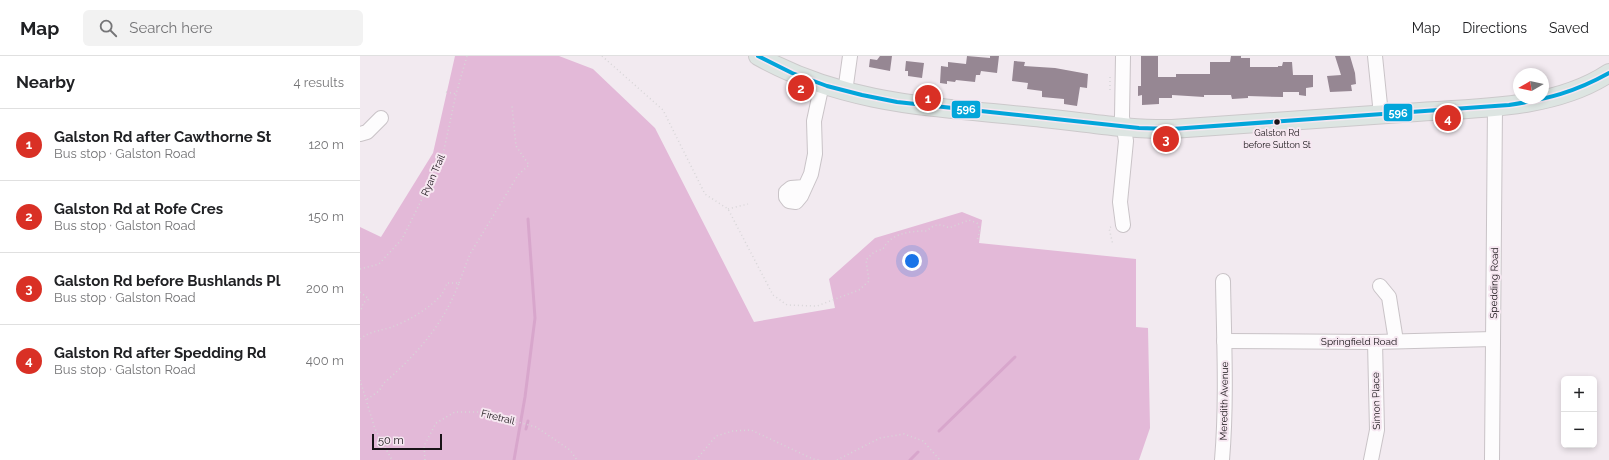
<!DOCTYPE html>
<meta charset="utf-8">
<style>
:root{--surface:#fff;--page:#f2f2f2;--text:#202124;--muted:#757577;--line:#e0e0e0;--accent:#d93025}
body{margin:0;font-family:Raleway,sans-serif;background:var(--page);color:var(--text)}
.controls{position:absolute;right:12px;bottom:12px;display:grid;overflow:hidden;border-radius:6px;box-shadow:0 2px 6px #0003}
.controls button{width:36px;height:36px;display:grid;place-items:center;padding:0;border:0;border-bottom:1px solid var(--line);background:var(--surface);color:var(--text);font:20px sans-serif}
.compass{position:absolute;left:1153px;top:12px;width:36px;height:36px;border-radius:50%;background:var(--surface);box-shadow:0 2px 6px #0003;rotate:261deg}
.scale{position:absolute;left:12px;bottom:10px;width:70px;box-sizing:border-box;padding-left:4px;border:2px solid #191418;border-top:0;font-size:11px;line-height:14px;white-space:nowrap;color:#191418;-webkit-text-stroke:3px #f6e7f1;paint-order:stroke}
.you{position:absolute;left:552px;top:205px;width:14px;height:14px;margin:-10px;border:3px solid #fff;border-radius:50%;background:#1a73e8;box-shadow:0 0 0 6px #1a73e833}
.badge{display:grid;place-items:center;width:26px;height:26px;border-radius:50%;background:var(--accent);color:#fff;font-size:13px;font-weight:700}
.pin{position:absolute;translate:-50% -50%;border:2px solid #fff;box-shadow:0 1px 4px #0006}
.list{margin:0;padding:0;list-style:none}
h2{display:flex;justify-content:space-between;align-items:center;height:52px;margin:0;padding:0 16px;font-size:17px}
h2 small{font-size:13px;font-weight:400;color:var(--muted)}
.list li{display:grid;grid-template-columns:26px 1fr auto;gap:12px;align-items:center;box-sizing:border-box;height:72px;padding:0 16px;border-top:1px solid var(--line)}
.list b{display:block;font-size:15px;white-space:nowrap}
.list p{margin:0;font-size:13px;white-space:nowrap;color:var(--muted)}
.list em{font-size:13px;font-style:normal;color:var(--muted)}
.icon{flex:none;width:22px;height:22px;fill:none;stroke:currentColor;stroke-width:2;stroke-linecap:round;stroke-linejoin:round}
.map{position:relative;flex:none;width:1249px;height:404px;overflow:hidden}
header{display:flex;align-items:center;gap:24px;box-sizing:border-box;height:56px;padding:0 20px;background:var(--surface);border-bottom:1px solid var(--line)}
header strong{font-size:19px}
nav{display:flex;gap:22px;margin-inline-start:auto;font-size:14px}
.search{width:280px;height:36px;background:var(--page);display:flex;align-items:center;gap:10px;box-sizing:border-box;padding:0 14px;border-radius:6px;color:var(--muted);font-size:15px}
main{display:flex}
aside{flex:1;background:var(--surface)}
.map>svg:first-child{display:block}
.forest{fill:#e3b9d8}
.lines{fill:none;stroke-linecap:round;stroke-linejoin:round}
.stream{stroke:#d8a6cc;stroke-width:3}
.building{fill:#968793}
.minor-casing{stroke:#c9c3c7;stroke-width:16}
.major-casing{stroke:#ccc9cb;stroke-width:20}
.path{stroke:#d8d6d8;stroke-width:1.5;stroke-dasharray:1 3;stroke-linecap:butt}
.minor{stroke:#fdfcfd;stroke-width:14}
.major{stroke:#dde5e2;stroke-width:18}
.bus-1-casing{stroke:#f6e7f1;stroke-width:7}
.bus-1{stroke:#02a5da;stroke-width:4}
.bus-dot{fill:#191418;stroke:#f6e7f1;stroke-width:1.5}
.labels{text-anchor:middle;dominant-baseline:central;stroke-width:4;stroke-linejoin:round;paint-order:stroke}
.bus-label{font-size:9px;fill:#191418;stroke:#f6e7f1}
.street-label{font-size:10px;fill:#191418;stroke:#f6e7f1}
.line-badge{stroke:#f6e7f1;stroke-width:1.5}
.badge-label{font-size:11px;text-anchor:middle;font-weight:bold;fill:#fff}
</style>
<header>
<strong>Map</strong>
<div class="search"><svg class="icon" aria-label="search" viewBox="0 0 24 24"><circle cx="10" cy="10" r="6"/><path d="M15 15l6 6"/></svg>Search here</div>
<nav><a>Map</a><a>Directions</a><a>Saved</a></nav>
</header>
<main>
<aside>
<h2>Nearby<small>4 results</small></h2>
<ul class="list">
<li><span class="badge">1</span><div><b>Galston Rd after Cawthorne St</b><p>Bus stop · Galston Road</p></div><em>120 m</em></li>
<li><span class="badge">2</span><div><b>Galston Rd at Rofe Cres</b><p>Bus stop · Galston Road</p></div><em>150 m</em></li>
<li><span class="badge">3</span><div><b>Galston Rd before Bushlands Pl</b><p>Bus stop · Galston Road</p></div><em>200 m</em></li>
<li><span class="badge">4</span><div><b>Galston Rd after Spedding Rd</b><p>Bus stop · Galston Road</p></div><em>400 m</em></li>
</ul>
</aside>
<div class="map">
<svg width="1249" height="404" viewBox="0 0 1249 404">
<rect width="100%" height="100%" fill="#f2eaf0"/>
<!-- forest -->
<polygon class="forest" points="95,0 199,0 233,13 295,72 394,266 475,252 469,223 515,182 602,156 622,164 619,187 776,203 776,271 788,272 790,372 779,404 0,404 0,171 21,181 73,97"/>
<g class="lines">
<!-- stream -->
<g class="stream">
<polyline points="166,373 168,365"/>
<polyline points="579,375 655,301"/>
<polyline points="154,404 165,341 175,262 168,163"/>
<polyline points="550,404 558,396"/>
</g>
</g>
<!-- building -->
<g class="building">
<polygon points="520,0 532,0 530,15 509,11 510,3 517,4"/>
<polygon points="607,0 630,2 630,0 639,0 637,17 621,15 620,19 616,19 615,26 596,24 595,26 587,25 587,28 580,27 581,10 588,11 588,6 606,8"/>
<polygon points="781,0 798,0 798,21 816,21 816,18 850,18 850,6 870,6 871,0 881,0 881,2 890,2 890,11 918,11 918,10 922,10 923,6 932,6 933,19 953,19 953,31 946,32 946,40 939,39 939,36 923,36 923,41 888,40 888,42 872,43 871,39 844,39 844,41 812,39 812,42 799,42 799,48 782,49 782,39 778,40 778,30 781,30"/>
<polygon points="975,0 990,0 995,17 996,28 991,29 992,35 970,36 967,20 981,19"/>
<polygon points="546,5 564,7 562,22 548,20 548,15 545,15"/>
<polygon points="654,5 665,6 664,10 695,12 728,18 727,32 720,31 717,50 704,48 704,43 682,41 682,35 667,33 668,27 652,25"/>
</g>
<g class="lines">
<!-- minor casing -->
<g class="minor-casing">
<g id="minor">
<polyline points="1015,0 1021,59"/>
<polyline points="485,36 490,0"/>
<polyline points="0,78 7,76 21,62"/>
<polyline points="444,131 431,132 426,136 426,141 429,145 436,146 441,140 451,118 455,98 454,65 462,28"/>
<polyline points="763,169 760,146 766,85 762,61 763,0"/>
<polyline points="1020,230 1029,241 1036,285"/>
<polyline points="864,285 1015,286 1133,283"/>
<path d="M862,404C867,345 864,285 863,225"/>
<polyline points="1011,404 1017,374 1015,286"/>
<polyline points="1132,404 1135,50"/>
</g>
</g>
<!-- major casing -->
<g class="major-casing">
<path id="major" d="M398,0C489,51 583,51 683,62C726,66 768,74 812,73C889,68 966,63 1042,57C1109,52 1192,55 1249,17"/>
</g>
<!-- path -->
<g class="path">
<path d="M242,0L303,54L345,138L368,153L413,239L427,249L457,250L499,234L509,225L506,204L514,196L523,193C531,177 550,175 567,175C574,168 580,167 589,172L609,164L617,167L620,174L617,185"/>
<polyline points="750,34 750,18"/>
<polyline points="86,36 96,38"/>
<polyline points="368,153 388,148"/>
<polyline points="751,171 749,172 753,189"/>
<polyline points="0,213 19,208 42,183 82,103 96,38 107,0"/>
<polyline points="99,227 110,198 158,119 169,109 156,90 152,50"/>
<polyline points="0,236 9,243 3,247 2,252 0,254"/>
<path d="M0,283C10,275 20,275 32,271C48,265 72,251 82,238C84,235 86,230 87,227H99C83,269 57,298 24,327L19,335L6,344"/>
<polyline points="0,324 15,373 32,404"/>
<polyline points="65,404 64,390 76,367 95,356 122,356 176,371 210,394 217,404"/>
<polyline points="336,404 356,380 373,375 391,374 453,403 459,404"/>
<polyline points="477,404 520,382 544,378 563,385 580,404"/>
</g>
<!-- minor -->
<use href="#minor" class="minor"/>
<!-- major -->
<use href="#major" class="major"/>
<!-- bus-1 casing -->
<g class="bus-1-casing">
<path id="bus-1" d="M398,0L432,17L467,30L502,39L537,46L779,72L812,73L1149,49C1188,43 1215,36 1249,17"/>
</g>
<!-- bus-1 -->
<use href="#bus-1" class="bus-1"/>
</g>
<!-- markers -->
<circle class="bus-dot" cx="917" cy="66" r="3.5"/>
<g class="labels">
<!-- bus labels -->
<g class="bus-label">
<text x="917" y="77">Galston Rd<tspan x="917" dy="12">before Sutton St</tspan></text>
</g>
<!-- street labels -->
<g class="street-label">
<text transform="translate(73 119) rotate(-66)">Ryan Trail</text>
<text transform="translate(1134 227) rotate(-89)">Spedding Road</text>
<text x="999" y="285">Springfield Road</text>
<text transform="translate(864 345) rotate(-89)">Meredith Avenue</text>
<text transform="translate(1016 345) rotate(-91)">Simon Place</text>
<text transform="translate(138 361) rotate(14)">Firetrail</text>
</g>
</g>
<g class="line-badge">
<rect x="591" y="44" width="30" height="19" rx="4" fill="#02a5da"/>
<rect x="1023" y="47" width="30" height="19" rx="4" fill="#02a5da"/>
</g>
<g class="badge-label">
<text x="606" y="57">596</text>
<text x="1038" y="61">596</text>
</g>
</svg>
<div class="controls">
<button>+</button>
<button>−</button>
</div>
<svg class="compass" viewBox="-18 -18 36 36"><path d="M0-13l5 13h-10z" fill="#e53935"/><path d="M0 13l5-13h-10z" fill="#757577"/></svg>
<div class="scale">50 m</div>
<div class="you"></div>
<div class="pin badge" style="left:568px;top:42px">1</div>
<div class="pin badge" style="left:441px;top:32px">2</div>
<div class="pin badge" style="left:806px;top:83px">3</div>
<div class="pin badge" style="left:1088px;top:62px">4</div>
</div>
</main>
